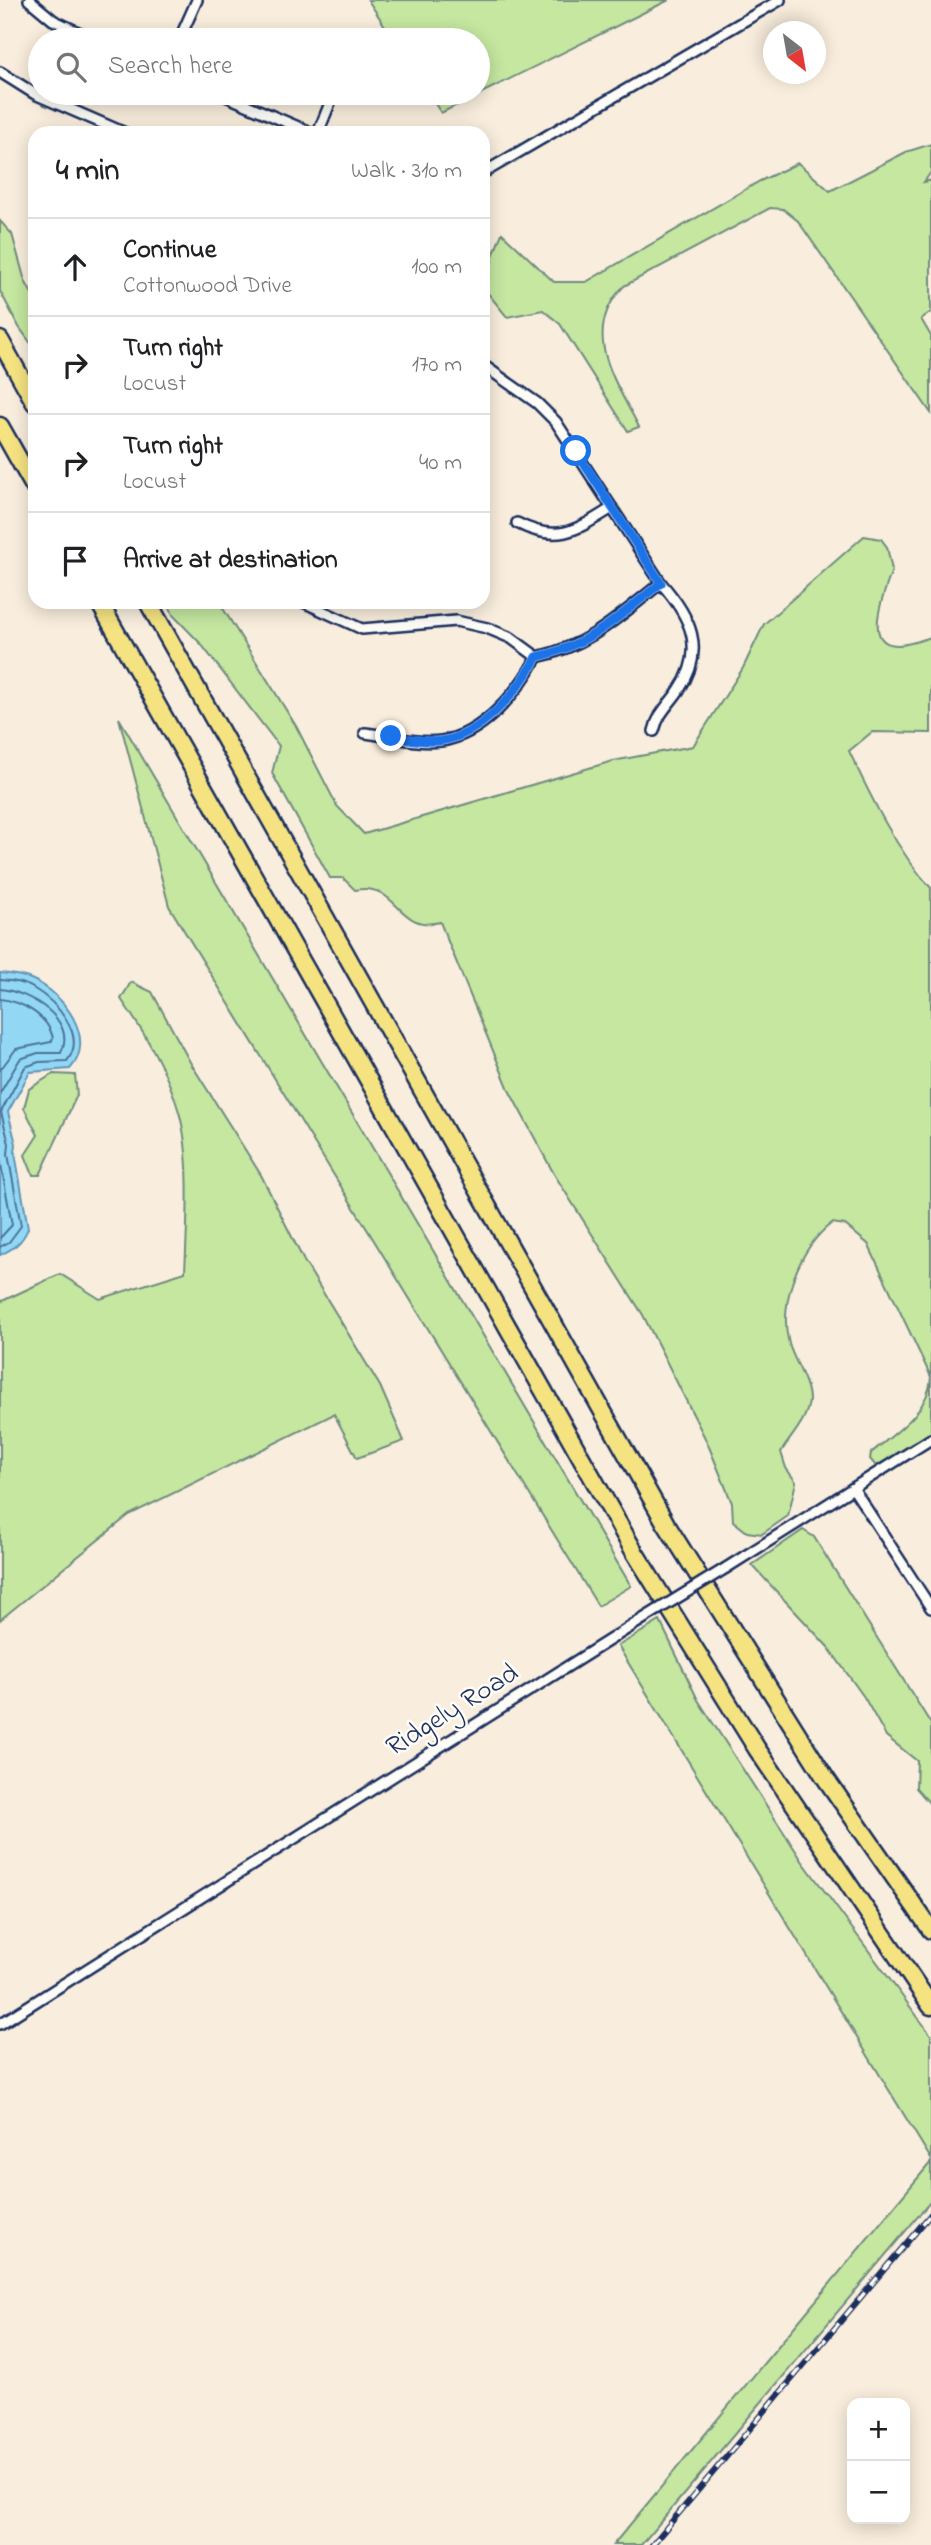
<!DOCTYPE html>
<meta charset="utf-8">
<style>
:root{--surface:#fff;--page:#f6f6f6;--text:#202124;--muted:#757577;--line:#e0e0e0}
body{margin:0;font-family:"Indie Flower",sans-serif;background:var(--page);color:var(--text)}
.controls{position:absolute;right:21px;bottom:21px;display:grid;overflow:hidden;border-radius:14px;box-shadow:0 4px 18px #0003}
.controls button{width:63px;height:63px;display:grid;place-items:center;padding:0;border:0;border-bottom:2px solid var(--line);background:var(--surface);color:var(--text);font:35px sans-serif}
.compass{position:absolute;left:763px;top:21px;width:63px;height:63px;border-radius:50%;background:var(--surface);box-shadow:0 4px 18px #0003;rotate:149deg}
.stop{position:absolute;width:21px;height:21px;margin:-16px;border:5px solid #1a73e8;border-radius:50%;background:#fff}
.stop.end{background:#1a73e8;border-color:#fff;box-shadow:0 2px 7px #0008}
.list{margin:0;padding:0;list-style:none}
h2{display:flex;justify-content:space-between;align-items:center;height:91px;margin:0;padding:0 28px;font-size:30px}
h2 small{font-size:23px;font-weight:400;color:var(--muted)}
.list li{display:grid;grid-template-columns:46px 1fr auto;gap:21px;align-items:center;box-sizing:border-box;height:98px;padding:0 28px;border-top:2px solid var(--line)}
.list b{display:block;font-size:26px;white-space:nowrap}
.list p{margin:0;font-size:23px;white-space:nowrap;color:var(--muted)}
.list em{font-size:23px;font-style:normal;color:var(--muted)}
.icon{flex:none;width:38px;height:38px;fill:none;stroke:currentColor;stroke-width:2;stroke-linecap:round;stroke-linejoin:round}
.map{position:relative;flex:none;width:931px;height:2545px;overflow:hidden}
.search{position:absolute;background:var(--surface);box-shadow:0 4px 18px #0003;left:28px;top:28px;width:462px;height:77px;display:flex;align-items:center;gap:18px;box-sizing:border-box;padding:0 24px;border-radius:38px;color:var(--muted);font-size:26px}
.panel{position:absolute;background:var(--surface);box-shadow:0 4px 18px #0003;left:28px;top:126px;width:462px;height:483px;border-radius:21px}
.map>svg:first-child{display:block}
.green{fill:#c5e7a0;stroke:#708b7f;stroke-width:2}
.water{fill:#92d8f4;stroke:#6294b8;stroke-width:2}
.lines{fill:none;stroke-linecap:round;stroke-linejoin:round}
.shore{stroke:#4b739a;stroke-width:2}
.minor-casing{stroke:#1b2f5e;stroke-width:14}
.motorway-casing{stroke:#1b2f5e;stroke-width:21}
.minor{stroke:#fdfcf7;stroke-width:9}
.motorway{stroke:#f5e382;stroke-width:16}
.rail-casing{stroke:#1b2f5e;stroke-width:6}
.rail{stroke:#fdfcf7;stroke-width:3.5;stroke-dasharray:10;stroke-linecap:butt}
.minor-bridge-casing{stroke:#1b2f5e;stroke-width:14;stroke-linecap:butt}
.minor-bridge{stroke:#fdfcf7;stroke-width:9}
.route{stroke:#1a73e8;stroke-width:9}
.labels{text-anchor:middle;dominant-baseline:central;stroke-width:5;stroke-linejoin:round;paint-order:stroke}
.street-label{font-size:28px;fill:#1b2f5e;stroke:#fdfcf7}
</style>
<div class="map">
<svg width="931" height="2545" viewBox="0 0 931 2545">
<rect width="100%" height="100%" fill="#f9eedd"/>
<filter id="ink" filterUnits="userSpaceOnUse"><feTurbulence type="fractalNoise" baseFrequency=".0143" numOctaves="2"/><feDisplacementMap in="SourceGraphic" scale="14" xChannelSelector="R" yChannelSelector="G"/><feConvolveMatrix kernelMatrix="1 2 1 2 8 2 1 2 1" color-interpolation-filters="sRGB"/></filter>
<g filter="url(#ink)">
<!-- green -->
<g class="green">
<polygon points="368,0 669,0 441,113 428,93 478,93 478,40 394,40"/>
<path d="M931,144V172L924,182L931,180V312L921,319L931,336V413L798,221L783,209L770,208L624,286C579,332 615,380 639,427L628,431L560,324L543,310L507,317L486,291L493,256L502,233L554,282H586L760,181L798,163L830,191L906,152Z"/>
<polygon points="0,221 12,234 25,281 35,299 35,349 19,327 0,291"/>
<path d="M864,536L881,539L887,547L892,570C886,589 860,646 898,645C909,645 921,640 931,637V733L872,732L849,751C872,799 895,848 931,888V1433L882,1465H875L870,1459L871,1453C896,1432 929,1412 931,1377L868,1244L845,1225L832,1223C799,1248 778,1303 789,1344C794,1361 809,1382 809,1400C808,1419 791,1436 781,1452L786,1468L796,1482L788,1516L762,1534L747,1532L733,1521L732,1503L707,1442L643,1315L554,1174L510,1092L440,922C397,933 398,881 355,890L343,878H330L272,773L279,746L201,644L173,615L168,602H219L296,726L337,806L364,834L613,761L693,746L743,668L764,624Z"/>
<polygon points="119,718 631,1586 598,1606 169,906"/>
<path d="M131,982L152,992L190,1062L261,1175L304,1261L380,1386L404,1441L357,1458L334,1414L129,1515L0,1620V1302L60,1274L100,1299L185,1272C187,1226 192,1157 179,1112C167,1070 145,1034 121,999Z"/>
<polygon points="53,1074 75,1075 77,1095 40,1175 33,1175 25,1155 38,1135 24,1108 29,1089"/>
<polygon points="803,1530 814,1537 931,1724 931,1805 916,1788 917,1761 886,1736 864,1697 828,1647 752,1565"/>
<polygon points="660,1621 698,1700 803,1862 931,2035 931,2159 618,1646"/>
<polygon points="931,2162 931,2201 641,2545 613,2545"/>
</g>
<!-- water -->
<path class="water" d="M0,973C11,974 23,975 33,980C63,993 98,1039 70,1069L30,1072L8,1112L16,1144L15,1153L28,1228C23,1242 13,1249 0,1255Z"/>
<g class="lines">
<!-- shore -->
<g class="shore">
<path d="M0,980C11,981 23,982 33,988C55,1001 88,1035 67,1061L39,1062L25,1067L1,1112L9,1144L8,1154L21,1226L9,1242L0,1247"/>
<path d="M0,989C27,991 78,1019 61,1053H38L20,1059L0,1093"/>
<path d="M0,999C21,1001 49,1016 53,1039L51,1042L16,1049L0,1070"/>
<polyline points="0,1159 12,1225 0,1238"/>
</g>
<!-- minor casing -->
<g class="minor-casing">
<g id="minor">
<polyline points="29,0 53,20 95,40"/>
<polyline points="179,40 197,0"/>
<polyline points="0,72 35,94 125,133"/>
<polyline points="219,93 312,133"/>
<polyline points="318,133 334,93"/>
<polyline points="483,173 780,0"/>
<path d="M483,365L537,403L556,422L661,583C690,616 707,649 679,690C669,705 658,713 654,731"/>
<path d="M517,523C558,544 577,530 612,508"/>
<polyline points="303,602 362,629 456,621 487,628 511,638 537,657"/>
<path d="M365,733C389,736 417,744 441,741C483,735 518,692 537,657C591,645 619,616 661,583"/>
<polyline points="853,1488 931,1608"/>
<polyline points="726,1568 931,1439"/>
<polyline points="0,2024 638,1622"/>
</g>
</g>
<!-- motorway casing -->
<g class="motorway-casing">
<g id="motorway">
<polyline points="0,340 35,403"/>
<polyline points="0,426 35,488"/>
<polyline points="99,602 635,1553 757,1749 931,2006"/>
<polyline points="148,602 666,1524 826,1779 931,1930"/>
</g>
</g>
<!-- minor -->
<use href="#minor" class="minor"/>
<!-- motorway -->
<use href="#motorway" class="motorway"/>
<!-- rail casing -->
<g class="rail-casing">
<polyline id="rail" points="652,2545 931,2214"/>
</g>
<!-- rail -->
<use href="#rail" class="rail"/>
<!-- minor-bridge casing -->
<g class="minor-bridge-casing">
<polyline id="minor-bridge" points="638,1622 726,1568"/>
</g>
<!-- minor-bridge -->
<use href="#minor-bridge" class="minor-bridge"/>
</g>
</g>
<g class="lines" filter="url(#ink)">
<!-- route -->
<path class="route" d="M391,736C407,739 424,742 440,741C482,736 518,691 537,657C591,645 619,616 661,583L576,451"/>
</g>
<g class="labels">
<!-- street labels -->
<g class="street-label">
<text transform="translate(453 1711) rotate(-32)">Ridgely Road</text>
</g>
</g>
</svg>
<div class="controls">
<button>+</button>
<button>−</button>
</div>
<svg class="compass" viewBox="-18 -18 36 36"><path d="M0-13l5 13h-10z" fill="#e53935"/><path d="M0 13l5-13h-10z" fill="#757577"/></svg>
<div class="stop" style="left:576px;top:451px"></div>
<div class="stop end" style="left:391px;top:736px"></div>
<div class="search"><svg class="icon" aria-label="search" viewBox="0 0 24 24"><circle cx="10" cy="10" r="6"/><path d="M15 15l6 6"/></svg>Search here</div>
<section class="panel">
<h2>4 min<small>Walk · 310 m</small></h2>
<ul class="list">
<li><svg class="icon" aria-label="ahead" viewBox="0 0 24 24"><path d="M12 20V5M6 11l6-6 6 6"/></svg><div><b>Continue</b><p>Cottonwood Drive</p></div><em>100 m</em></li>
<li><svg class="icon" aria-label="right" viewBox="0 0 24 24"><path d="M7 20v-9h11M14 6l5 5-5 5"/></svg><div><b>Turn right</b><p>Locust</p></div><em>170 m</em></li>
<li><svg class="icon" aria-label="right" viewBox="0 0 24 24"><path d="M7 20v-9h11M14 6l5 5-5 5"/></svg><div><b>Turn right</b><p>Locust</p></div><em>40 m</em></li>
<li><svg class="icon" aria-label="arrive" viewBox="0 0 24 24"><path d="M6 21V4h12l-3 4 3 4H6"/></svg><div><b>Arrive at destination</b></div></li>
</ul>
</section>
</div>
